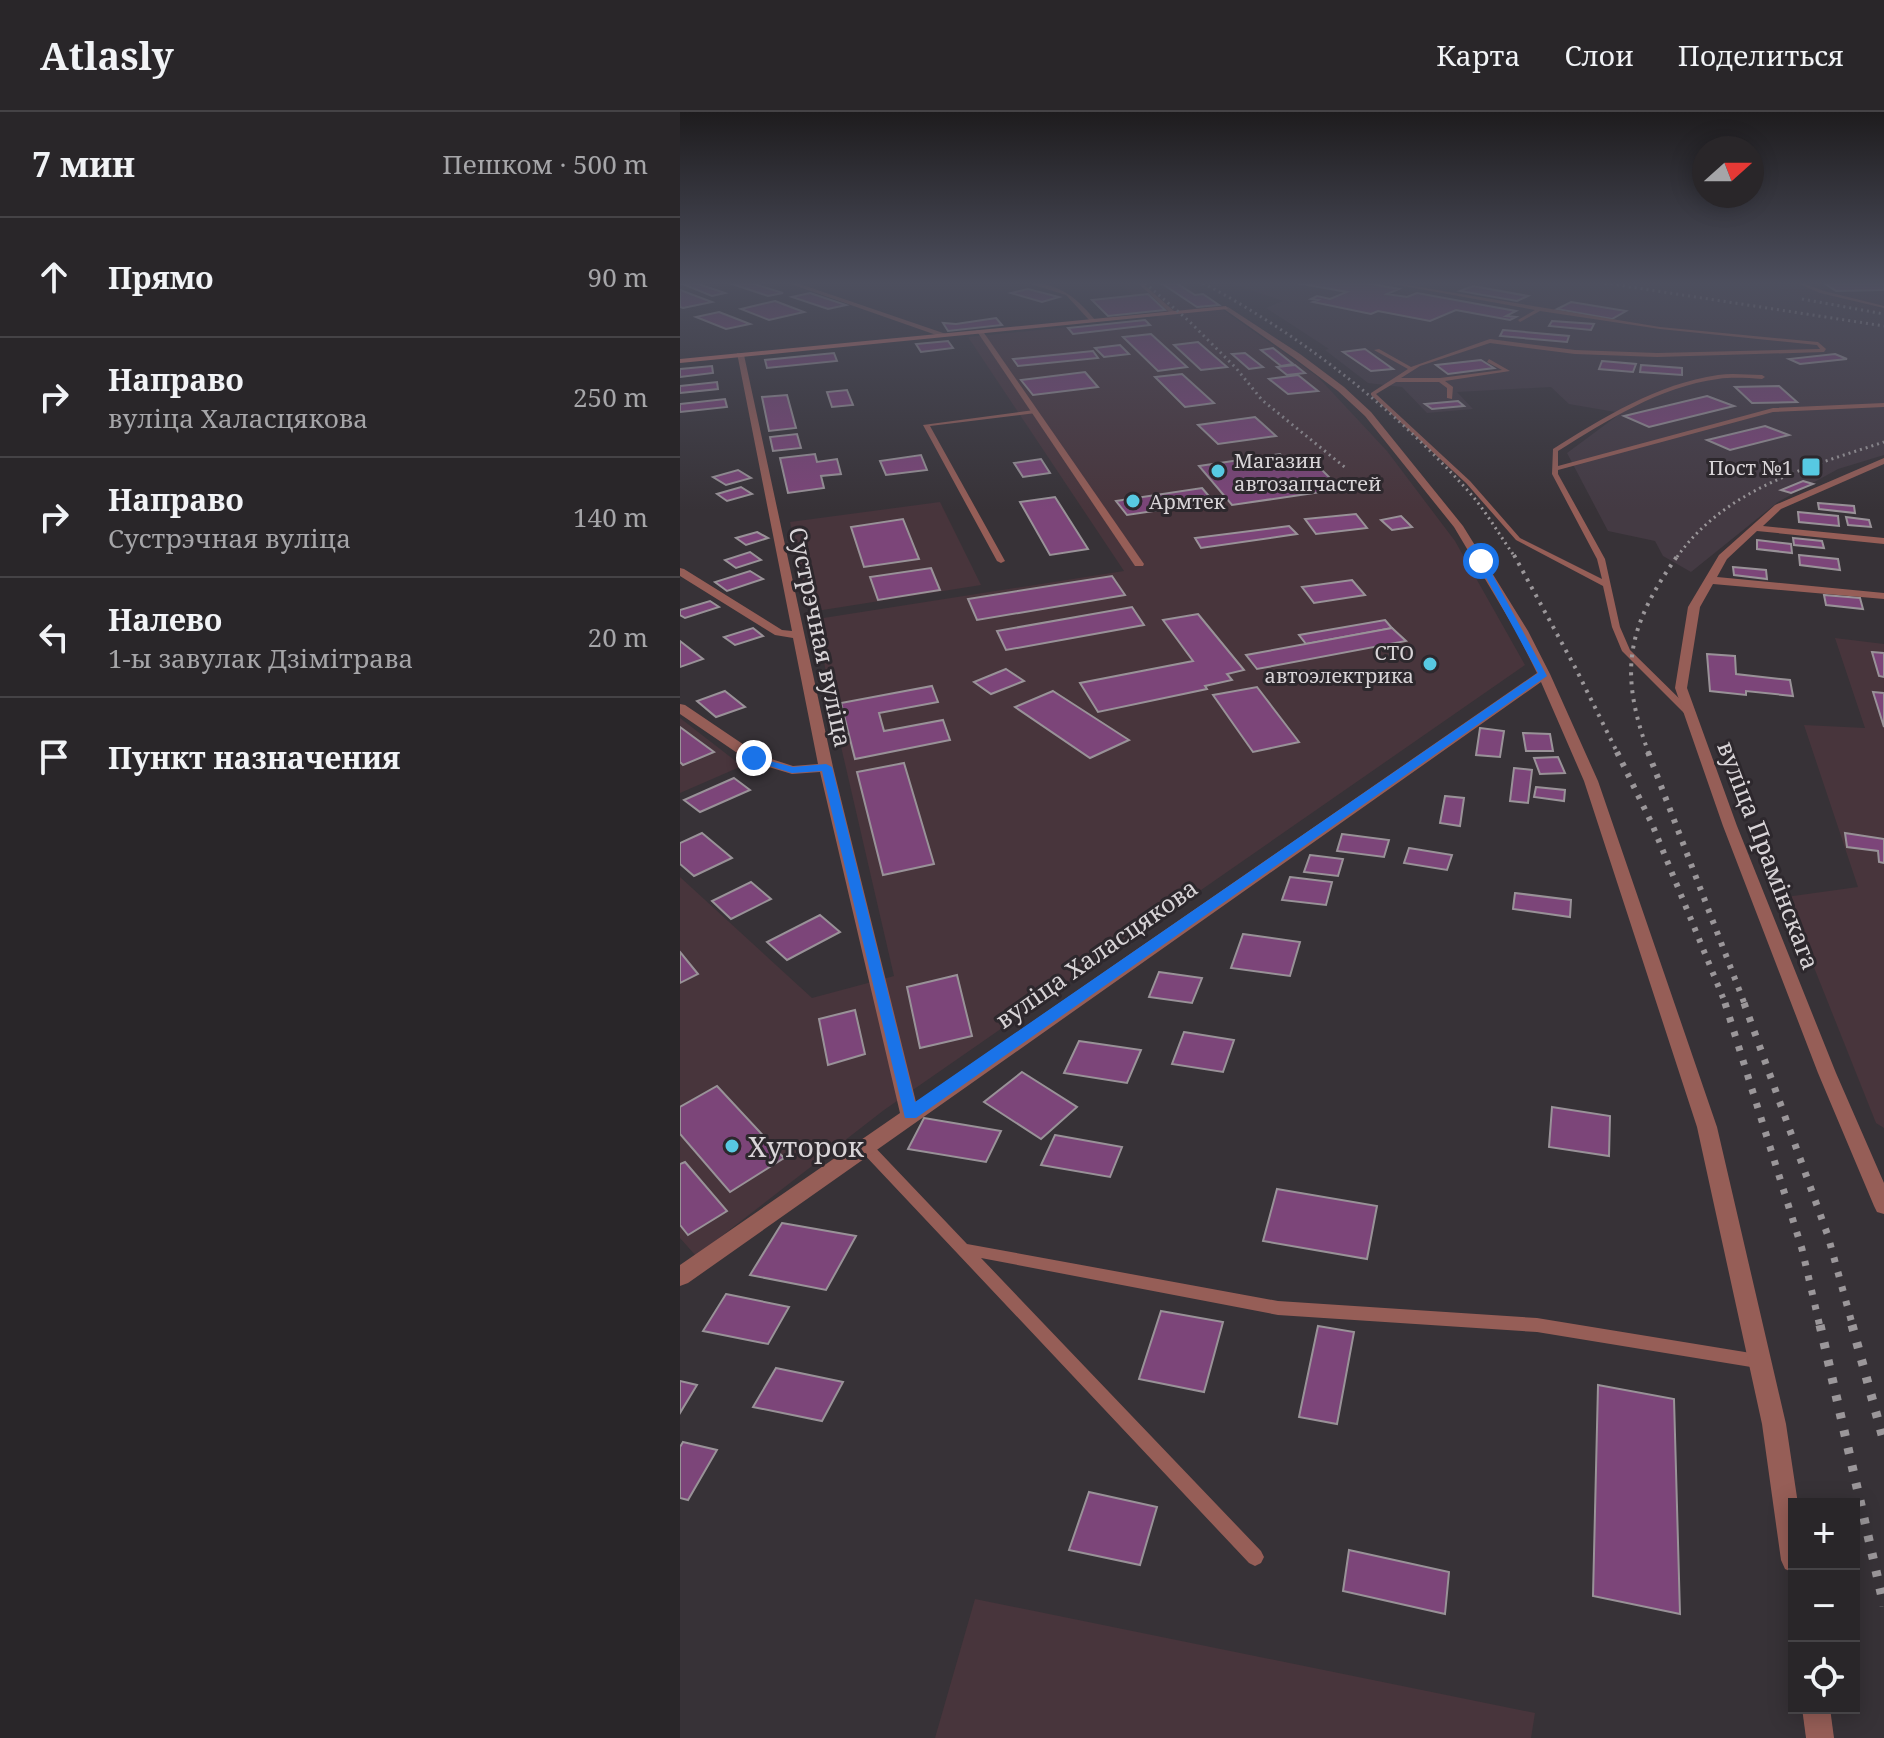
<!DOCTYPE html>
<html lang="ru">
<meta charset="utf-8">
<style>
:root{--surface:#292629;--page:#353235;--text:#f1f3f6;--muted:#a5a5a8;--line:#454346}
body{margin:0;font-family:"Noto Serif",serif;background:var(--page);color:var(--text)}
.controls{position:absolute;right:24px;bottom:24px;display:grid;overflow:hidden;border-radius:0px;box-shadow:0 4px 20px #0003}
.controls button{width:72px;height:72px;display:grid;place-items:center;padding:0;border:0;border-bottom:2px solid var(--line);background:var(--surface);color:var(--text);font:40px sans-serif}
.compass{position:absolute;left:1012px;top:24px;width:72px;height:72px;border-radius:50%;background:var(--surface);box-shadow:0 4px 20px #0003;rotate:69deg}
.stop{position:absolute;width:24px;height:24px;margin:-18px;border:6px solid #1a73e8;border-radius:50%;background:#fff}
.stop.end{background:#1a73e8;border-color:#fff;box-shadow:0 2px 8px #0008}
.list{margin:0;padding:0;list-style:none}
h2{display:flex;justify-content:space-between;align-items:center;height:104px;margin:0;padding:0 32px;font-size:34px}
h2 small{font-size:26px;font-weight:400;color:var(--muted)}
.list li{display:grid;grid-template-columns:52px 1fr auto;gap:24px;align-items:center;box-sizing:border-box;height:120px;padding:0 32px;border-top:2px solid var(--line)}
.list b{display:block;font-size:30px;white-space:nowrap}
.list p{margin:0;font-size:26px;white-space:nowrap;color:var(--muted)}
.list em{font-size:26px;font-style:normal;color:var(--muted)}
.icon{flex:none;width:44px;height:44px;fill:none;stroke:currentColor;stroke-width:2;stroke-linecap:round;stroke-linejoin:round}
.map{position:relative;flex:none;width:1204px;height:1626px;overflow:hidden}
header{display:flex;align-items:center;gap:48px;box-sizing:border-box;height:112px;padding:0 40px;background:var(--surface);border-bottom:2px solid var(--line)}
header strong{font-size:38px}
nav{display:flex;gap:44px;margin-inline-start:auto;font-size:28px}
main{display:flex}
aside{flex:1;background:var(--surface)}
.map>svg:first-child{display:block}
.built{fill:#443a43}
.industrial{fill:#48353c}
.building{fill:#7c4579;stroke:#999298;stroke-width:2}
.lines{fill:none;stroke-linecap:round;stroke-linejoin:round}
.lane{fill:#965e57;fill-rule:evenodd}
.street{fill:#965e57;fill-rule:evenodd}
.secondary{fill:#cc746a;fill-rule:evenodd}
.rail-far4{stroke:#9b979a;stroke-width:3;stroke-dasharray:2 4;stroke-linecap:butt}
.rail-far3{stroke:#9b979a;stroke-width:4;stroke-dasharray:3 6;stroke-linecap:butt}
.rail-far2{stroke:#9b979a;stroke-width:6;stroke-dasharray:4 8;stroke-linecap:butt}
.rail-far1{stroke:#9b979a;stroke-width:7;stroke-dasharray:5 10;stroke-linecap:butt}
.rail{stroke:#9b979a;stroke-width:9;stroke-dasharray:6 12;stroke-linecap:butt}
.route{fill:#1a73e8}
.poi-dot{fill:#57c9e2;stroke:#2d282d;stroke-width:3}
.labels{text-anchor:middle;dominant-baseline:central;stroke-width:6;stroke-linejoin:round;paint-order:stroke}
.far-poi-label{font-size:20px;fill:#d8d4d7;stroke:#2d282d;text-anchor:start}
.street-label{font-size:24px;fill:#d8d4d7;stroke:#2d282d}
.near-poi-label{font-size:28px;fill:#d8d4d7;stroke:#2d282d;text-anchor:start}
</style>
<header>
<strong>Atlasly</strong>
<nav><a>Карта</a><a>Слои</a><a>Поделиться</a></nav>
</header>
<main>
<aside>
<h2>7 мин<small>Пешком · 500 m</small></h2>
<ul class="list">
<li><svg class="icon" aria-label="ahead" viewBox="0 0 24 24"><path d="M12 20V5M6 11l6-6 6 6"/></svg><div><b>Прямо</b></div><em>90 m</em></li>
<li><svg class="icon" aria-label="right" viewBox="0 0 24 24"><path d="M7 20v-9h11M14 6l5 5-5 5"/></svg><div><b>Направо</b><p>вуліца Халасцякова</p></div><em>250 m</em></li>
<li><svg class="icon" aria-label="right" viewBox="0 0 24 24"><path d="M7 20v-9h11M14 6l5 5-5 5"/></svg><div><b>Направо</b><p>Сустрэчная вуліца</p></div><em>140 m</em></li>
<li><svg class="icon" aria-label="left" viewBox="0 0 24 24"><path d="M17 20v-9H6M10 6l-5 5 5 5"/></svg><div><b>Налево</b><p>1-ы завулак Дзімітрава</p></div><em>20 m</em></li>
<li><svg class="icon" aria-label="arrive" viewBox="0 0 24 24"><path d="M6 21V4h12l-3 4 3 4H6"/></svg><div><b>Пункт назначения</b></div></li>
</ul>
</aside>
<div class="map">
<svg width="1204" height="1626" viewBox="0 0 1204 1626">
<rect width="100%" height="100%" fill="#373237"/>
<!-- built -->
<polygon class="built" points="550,171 1074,171 1204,201 1204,343 1158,357 1098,390 1011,460 983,444 975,429 928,419 887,341 941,301 889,292 871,275 777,280 793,297 747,301 722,275 688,271 645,238 649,237 586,196 603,189"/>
<!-- industrial -->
<g class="industrial">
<polygon points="439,171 505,171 638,265 707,339 775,429 845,553 204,998 16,1144 0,1126 0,765 132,886 214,864 151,591 137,507 444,459 288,225 478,206"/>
<polygon points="1076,171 1204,171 1204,201 1152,191"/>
<polygon points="260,390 301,473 130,500 110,410"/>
<polygon points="1155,526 1204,532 1204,1016 1196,1011 1106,785 1178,775 1124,613 1185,616"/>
<polygon points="0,606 62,654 0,681"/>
<polygon points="295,1487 855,1601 851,1626 255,1626"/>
</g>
<!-- building -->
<g class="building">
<polygon points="0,171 16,171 45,181 32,184"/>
<polygon points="49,171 71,171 103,181 88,184"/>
<polygon points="481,171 496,171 515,183 523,182 539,193 517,195"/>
<polygon points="617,171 686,171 719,177 707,182 727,185 737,181 836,199 826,204 836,205 830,208 776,198 750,209 698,199 691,202 633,190 638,188 631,187 637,184 650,187 667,180"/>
<polygon points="1144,171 1204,171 1204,178 1156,179"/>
<polygon points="793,174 848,184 837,189 780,179"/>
<polygon points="348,177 379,185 362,190 331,181"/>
<polygon points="0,178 32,190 3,196 0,195"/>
<polygon points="130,181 166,193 148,197 112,185"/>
<polygon points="468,182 485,198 428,204 412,188"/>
<polygon points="95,189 124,200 89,208 61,197"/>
<polygon points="891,190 946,199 932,207 877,197"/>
<polygon points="39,200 70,212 46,217 16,205"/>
<polygon points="316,206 322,213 268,219 263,211 276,212"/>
<polygon points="465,208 470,213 393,222 388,216"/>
<polygon points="872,209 914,212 911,218 869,214"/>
<polygon points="823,218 889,224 887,230 820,224"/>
<polygon points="471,222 507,255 478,259 443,225"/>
<polygon points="268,229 273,236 241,240 236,232"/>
<polygon points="518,230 547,255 521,258 494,233"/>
<polygon points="440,233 449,242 424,245 415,236"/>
<polygon points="593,236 613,252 601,254 581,238"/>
<polygon points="685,237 713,257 691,259 663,240"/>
<polygon points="413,239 418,246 338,254 333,247"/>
<polygon points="154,241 157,249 87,256 85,248"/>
<polygon points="565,241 583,255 569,257 552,242"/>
<polygon points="1155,242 1167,247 1120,252 1109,247"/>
<polygon points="801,248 814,256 768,262 756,253"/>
<polygon points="922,249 956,252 953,260 919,257"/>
<polygon points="615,253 625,261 607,263 597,255"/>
<polygon points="961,253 1002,256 1002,263 960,260"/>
<polygon points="32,254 33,261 0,265 0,257"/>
<polygon points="405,260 418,275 353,283 341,268"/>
<polygon points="502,262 534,291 505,295 475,265"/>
<polygon points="618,263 638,279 608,282 589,267"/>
<polygon points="37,270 38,277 0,281 0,274"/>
<polygon points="1099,274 1117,290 1072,291 1055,275"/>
<polygon points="167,278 173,293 152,295 147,280"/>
<polygon points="107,283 116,316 89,319 82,285"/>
<polygon points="1027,284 1054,294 969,315 944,304"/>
<polygon points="45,287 47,295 0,300 0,292"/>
<polygon points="778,289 784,294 752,297 745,292"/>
<polygon points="575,305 596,324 538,332 518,313"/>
<polygon points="1085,314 1109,323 1050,338 1027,328"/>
<polygon points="117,322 121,336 93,339 90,325"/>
<polygon points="135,342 137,350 157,347 161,362 141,364 144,376 108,381 100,346"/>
<polygon points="600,342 613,355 636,352 661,377 552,393 519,354"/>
<polygon points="241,343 247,358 206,363 200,349"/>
<polygon points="361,347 370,361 343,365 334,351"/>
<polygon points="58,358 71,366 46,373 33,365"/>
<polygon points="1123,369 1133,372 1111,381 1101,378"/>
<polygon points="61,375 72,382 47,389 37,382"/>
<polygon points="522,376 534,390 447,403 436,389"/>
<polygon points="375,385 408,437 370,443 340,390"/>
<polygon points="1138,391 1174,394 1175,401 1139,397"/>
<polygon points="1118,400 1158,404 1159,414 1119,410"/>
<polygon points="676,402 687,416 636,422 625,407"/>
<polygon points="721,404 732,415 712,418 701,408"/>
<polygon points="1166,405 1189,408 1191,415 1168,413"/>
<polygon points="223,407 239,447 184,455 171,415"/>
<polygon points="609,414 617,422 521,436 515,426"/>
<polygon points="77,420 88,426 66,433 56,426"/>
<polygon points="1113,426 1142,429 1144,436 1114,433"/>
<polygon points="1077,428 1111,432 1112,441 1077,437"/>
<polygon points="70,440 81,448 56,456 45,448"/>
<polygon points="1119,443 1158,447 1160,458 1120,453"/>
<polygon points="1053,455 1086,458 1087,467 1054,463"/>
<polygon points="251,456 260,478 198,488 190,465"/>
<polygon points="70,459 83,467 47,479 35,470"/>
<polygon points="432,464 445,483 297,508 288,487"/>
<polygon points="672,468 685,483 634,491 622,475"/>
<polygon points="1144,483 1180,486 1183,497 1146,493"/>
<polygon points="30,489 39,495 5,506 0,503 0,498"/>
<polygon points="452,495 464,513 326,538 317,519"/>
<polygon points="518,502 564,558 547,562 552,568 525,574 527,577 418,600 400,571 513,549 483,508"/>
<polygon points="705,508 712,516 626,532 619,523"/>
<polygon points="73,516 83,524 55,533 44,525"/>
<polygon points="712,516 726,529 577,557 566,543"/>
<polygon points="0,529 23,547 0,555"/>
<polygon points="1192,540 1204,541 1204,565 1199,564"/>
<polygon points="1027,542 1055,544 1056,562 1110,568 1113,584 1066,579 1066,583 1030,579"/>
<polygon points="326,557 344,569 311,582 294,570"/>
<polygon points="252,574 258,590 199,601 204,619 263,608 270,628 175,647 161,591"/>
<polygon points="577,575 619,630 573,640 533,583"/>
<polygon points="45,579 65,595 36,605 17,589"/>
<polygon points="373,579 449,628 410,646 335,595"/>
<polygon points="1193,580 1204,581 1204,615"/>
<polygon points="0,615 34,640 3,653 0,650"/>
<polygon points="800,616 824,619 820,645 796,643"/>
<polygon points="843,621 870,622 873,639 846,639"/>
<polygon points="878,645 885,661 860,662 854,646"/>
<polygon points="224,651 254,752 203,763 177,660"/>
<polygon points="834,656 852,658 848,691 830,689"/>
<polygon points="54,666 70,678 20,700 4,688"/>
<polygon points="856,675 885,678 884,689 854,685"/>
<polygon points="765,684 784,686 780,714 760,711"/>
<polygon points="22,721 52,746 14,764 0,752 0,731"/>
<polygon points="1165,721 1204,727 1204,751 1199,750 1198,739 1167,735"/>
<polygon points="662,722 709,728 704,745 657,739"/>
<polygon points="729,736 772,743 767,758 724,751"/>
<polygon points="630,743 663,747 658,764 624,760"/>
<polygon points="610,765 652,770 646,793 602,788"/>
<polygon points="71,770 91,787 51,807 32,789"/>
<polygon points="835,781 891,788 890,805 833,797"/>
<polygon points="140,803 160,820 107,848 87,830"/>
<polygon points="563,822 620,830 610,864 551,856"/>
<polygon points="0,840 18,862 0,871"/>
<polygon points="479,860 522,866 512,891 469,885"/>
<polygon points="277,863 292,924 240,936 227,875"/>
<polygon points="175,898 185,942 148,953 139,907"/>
<polygon points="504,920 554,928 543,960 492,952"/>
<polygon points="399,929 461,938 447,971 384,961"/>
<polygon points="342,960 397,995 361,1027 304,990"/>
<polygon points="37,974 104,1046 50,1080 0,1022 0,995"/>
<polygon points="872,995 930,1004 929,1044 869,1035"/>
<polygon points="244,1006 321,1019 306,1050 228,1037"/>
<polygon points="375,1023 442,1035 430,1065 361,1053"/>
<polygon points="5,1050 47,1099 8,1123 0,1113 0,1052"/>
<polygon points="597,1077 697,1094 687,1147 583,1129"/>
<polygon points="102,1111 176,1124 146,1178 70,1163"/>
<polygon points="46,1182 109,1195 88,1232 23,1219"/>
<polygon points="481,1199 543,1210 524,1280 459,1267"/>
<polygon points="638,1214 674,1220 657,1312 619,1305"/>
<polygon points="96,1256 163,1270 142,1309 73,1295"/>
<polygon points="0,1269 17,1273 0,1301"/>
<polygon points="918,1273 994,1287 1000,1502 913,1484"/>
<polygon points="3,1330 37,1338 8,1388 0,1386 0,1335"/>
<polygon points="409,1380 477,1395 460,1453 389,1438"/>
<polygon points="669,1438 769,1460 765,1502 663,1479"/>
</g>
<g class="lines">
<!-- lane -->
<g class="lane">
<polygon points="458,171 462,171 494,199 494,201 490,201"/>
<path d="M707,171H715L980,215L1138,230L1146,237L1144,240L977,245L895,242L810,231L740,254L721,266H760L822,258L807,250L809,247L830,259L765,269L773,275L772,287L767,286V276L759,270H716L696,282L790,369L840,426L922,467L917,447L872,362L873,337C924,305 977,272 1038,263C1053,261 1067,263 1082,263L1085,265L1082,267C1067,266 1052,265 1038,267C979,275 928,308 878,339V354L1093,296L1204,291V295L1093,300L878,358V362L925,447L940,515L950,538L1013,600V604H1007L942,539L932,515L923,474L836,428L786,371L691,283V281L728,257L694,238L699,237L731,255L810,227L895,238L977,241L1140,237L1137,233L980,217L860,199L840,210L838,208L855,198Z"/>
<polygon points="1117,171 1122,171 1144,179 1204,194 1204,196 1140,181"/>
<polygon points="354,298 356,299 356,301 250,314 325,449 321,451 317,449 243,313"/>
<polygon points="185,1029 190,1030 287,1132 598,1189 857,1206 1077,1242 1082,1244 1085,1249 1082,1254 1077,1256 857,1220 598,1203 301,1146 581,1439 584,1445 581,1451 575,1454 569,1451 180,1038 178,1034 180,1030"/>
</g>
<!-- street -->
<g class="street">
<polygon points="108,171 117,171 269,223 262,225"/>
<path d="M347,171C379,170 397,186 416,209L411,210L386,183Z"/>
<polygon points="544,195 548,195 620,242 664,275 691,300 783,414 848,519 870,562 918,669 1037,1015 1106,1312 1118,1392 1114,1392 1114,1461 1105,1457 1101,1448 1082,1312 1017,1015 904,669 861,570 8,1171 0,1174 0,1153 220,1001 140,660 112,662 69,649 0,602 0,592 5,593 79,643 113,654 138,652 113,526 95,523 0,464 0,456 4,457 102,518 112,519 57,241 64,243 153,655 236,990 857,561 836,519 774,415 685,304 658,279 614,246 544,197"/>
<polygon points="296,218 302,218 464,452 463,454 455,454"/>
<polygon points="1204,346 1204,352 1101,397 1083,414 1204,426 1204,432 1077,419 1047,447 1037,465 1204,481 1204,487 1033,472 1020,495 1007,576 1057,714 1156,961 1204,1071 1204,1102 1197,1100 1194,1094 1138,961 1043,714 995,576 1008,495 1039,443 1095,393"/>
<polygon points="1122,1596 1150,1596 1154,1626 1126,1626"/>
</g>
<!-- secondary -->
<polygon class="secondary" points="546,194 548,197 0,251 0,247"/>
<!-- rail-far4 -->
<g class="rail-far4">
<polyline points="465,171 509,209 556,256 582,288 667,357"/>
<path d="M523,171C622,224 714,296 789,380C806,399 820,424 835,445"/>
<polyline points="925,171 1204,214"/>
<polyline points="1122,187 1204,202"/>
<path d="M997,445C1046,376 1128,355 1204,330"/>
</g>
<!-- rail-far3 -->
<g class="rail-far3">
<polyline points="834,443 896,557 938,642"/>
<path d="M969,642C938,559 947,515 998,443"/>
</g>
<!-- rail-far2 -->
<g class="rail-far2">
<polyline points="937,640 972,712 1046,893"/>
<polyline points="968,640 1065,893"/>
</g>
<!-- rail-far1 -->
<g class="rail-far1">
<polyline points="1045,891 1122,1137 1140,1215"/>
<polyline points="1064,891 1148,1124 1173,1215"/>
</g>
<!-- rail -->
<g class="rail">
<polyline points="1140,1213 1204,1494"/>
<polyline points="1172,1213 1204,1330"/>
</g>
</g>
<!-- sky -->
<linearGradient id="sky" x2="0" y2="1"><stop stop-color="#1e1c1e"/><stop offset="0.43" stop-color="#4d4f5e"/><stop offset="1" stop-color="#4d4f5e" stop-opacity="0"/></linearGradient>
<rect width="1204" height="398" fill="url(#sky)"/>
<!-- route -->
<polygon class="route" points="801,446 805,449 867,564 236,1006 225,1006 142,659 112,661 71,648 71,644 113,655 146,652 152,655 235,990 858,561 797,449"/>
<!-- markers -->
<g class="poi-dot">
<rect x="1121" y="345" width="20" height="20" rx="4"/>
<circle cx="538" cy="359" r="8"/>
<circle cx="453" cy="389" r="8"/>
<circle cx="750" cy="552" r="8"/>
<circle cx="52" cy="1034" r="8"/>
</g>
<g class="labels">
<!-- far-poi labels -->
<g class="far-poi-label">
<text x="554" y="348">Магазин<tspan x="554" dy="23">автозапчастей</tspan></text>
<text x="1113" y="355" text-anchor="end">Пост №1</text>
<text x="469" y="389">Армтек</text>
<text x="734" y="540" text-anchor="end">СТО<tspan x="734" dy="23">автоэлектрика</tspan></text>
</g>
<!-- street labels -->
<g class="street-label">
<text transform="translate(141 525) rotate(78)">Сустрэчная вуліца</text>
<text transform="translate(1089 743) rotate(69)">вуліца Прамінскага</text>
<text transform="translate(416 841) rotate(-35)">вуліца Халасцякова</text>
</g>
<!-- near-poi labels -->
<g class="near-poi-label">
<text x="68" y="1034">Хуторок</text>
</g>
</g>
</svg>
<div class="controls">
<button>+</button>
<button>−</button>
<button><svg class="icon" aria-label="locate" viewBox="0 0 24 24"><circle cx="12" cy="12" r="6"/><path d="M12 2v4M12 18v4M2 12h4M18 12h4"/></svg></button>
</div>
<svg class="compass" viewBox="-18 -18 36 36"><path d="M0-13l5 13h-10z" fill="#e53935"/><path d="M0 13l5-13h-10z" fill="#a5a5a8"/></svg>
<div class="stop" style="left:801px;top:449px"></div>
<div class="stop end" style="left:74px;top:646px"></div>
</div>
</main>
